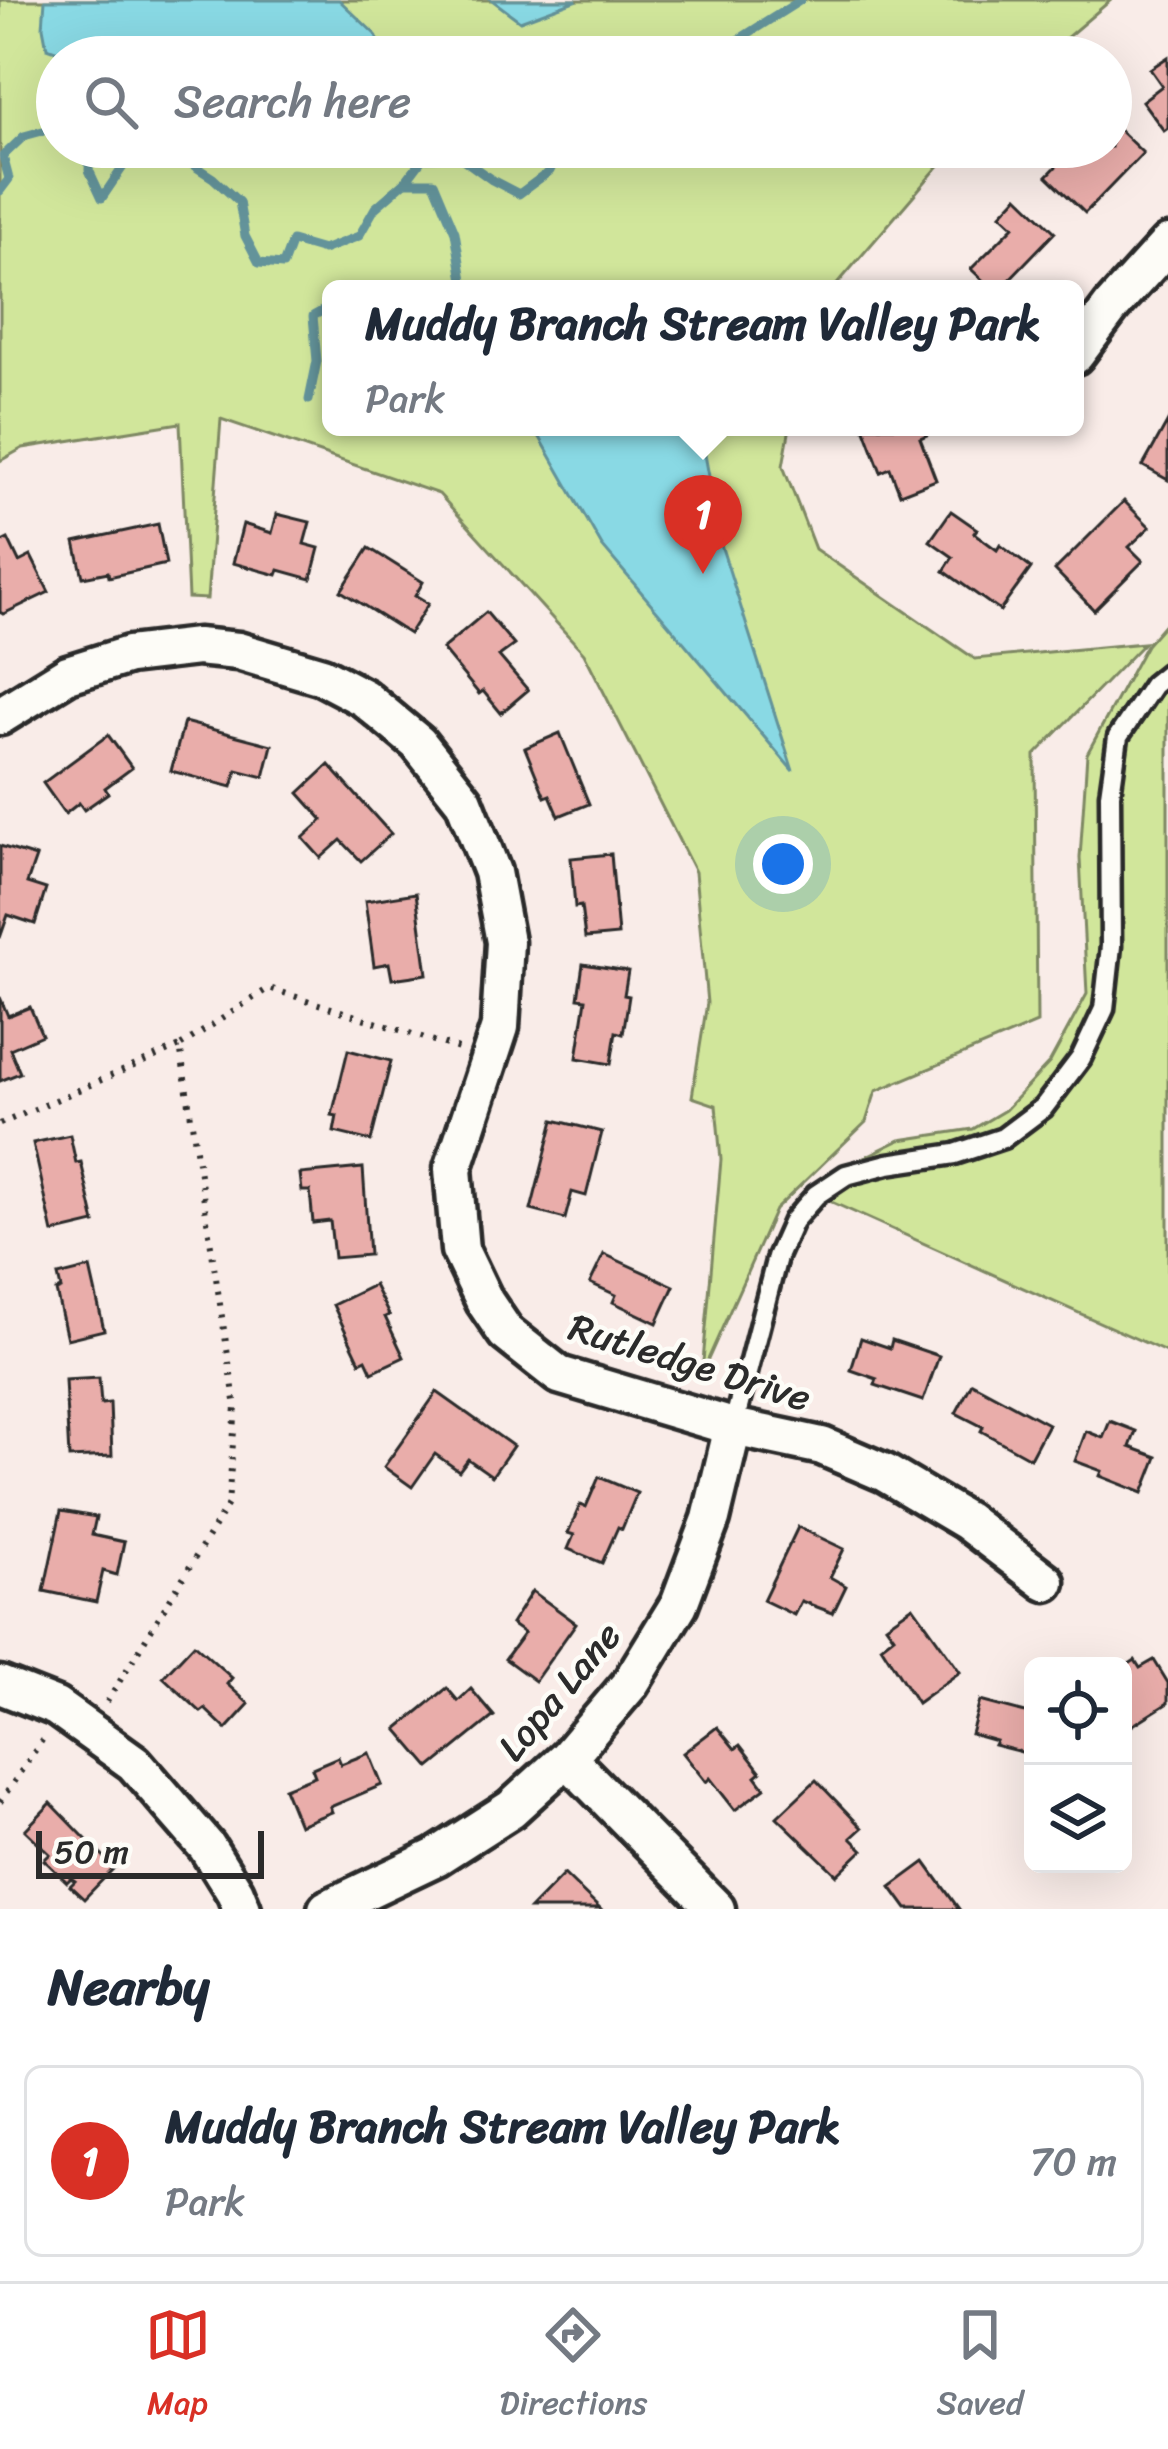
<!DOCTYPE html>
<style>
:root{--surface:#fff;--page:#f6f6f7;--text:#1f2937;--muted:#747a83;--line:#e0e1e3;--accent:#d93025}
body{margin:0;font-family:Sriracha,sans-serif;background:var(--page);color:var(--text)}
.controls{position:absolute;right:36px;bottom:36px;display:grid;overflow:hidden;border-radius:18px;box-shadow:0 12px 48px #0002}
.controls button{width:108px;height:108px;display:grid;place-items:center;padding:0;border:0;border-bottom:3px solid var(--line);background:var(--surface);color:var(--text);font:60px sans-serif}
.scale{position:absolute;left:36px;bottom:30px;width:228px;box-sizing:border-box;padding-left:12px;border:6px solid #2b2b2b;border-top:0;font-size:33px;line-height:42px;white-space:nowrap;color:#2b2b2b;-webkit-text-stroke:9px #fdfcf7;paint-order:stroke}
.you{position:absolute;left:783px;top:864px;width:42px;height:42px;margin:-30px;border:9px solid #fff;border-radius:50%;background:#1a73e8;box-shadow:0 0 0 18px #1a73e833}
.badge{display:grid;place-items:center;width:78px;height:78px;border-radius:50%;background:var(--accent);color:#fff;font-size:39px;font-weight:700}
.pin{position:absolute;translate:-50% -99px;filter:drop-shadow(0 3px 6px #0008)}
.pin::after{content:'';position:absolute;top:63px;width:42px;height:36px;background:inherit;clip-path:polygon(0 0,100% 0,50% 100%)}
.popup{position:absolute;left:322px;top:280px;width:762px;height:156px;box-sizing:border-box;display:grid;place-content:center;border-radius:18px;background:var(--surface);filter:drop-shadow(0 3px 9px #0005);font-size:39px;white-space:nowrap;color:var(--muted)}
.popup b{font-size:45px;color:var(--text)}
.popup::after{content:'';position:absolute;left:50%;top:100%;margin-left:-24px;border:24px solid transparent;border-top-color:var(--surface)}
.list{margin:0;padding:0;list-style:none}
h2{display:flex;justify-content:space-between;align-items:center;height:156px;margin:0;padding:0 48px;font-size:51px}
h2 small{font-size:39px;font-weight:400;color:var(--muted)}
.list li{display:grid;grid-template-columns:78px 1fr auto;gap:36px;align-items:center;box-sizing:border-box;height:192px;margin:0 24px 24px;padding:0 24px;border:3px solid var(--line);border-radius:18px}
.list b{display:block;font-size:45px;white-space:nowrap}
.list p{margin:0;font-size:39px;white-space:nowrap;color:var(--muted)}
.list em{font-size:39px;font-style:normal;color:var(--muted)}
.icon{flex:none;width:66px;height:66px;fill:none;stroke:currentColor;stroke-width:2;stroke-linecap:round;stroke-linejoin:round}
.map{position:relative;flex:none;width:1168px;height:1909px;overflow:hidden}
.search{position:absolute;background:var(--surface);box-shadow:0 12px 48px #0002;left:36px;right:36px;top:36px;height:132px;display:flex;align-items:center;gap:30px;box-sizing:border-box;padding:0 42px;border-radius:66px;color:var(--muted);font-size:45px}
.sheet{height:372px;background:var(--surface)}
nav{display:flex;justify-content:space-around;align-items:center;box-sizing:border-box;height:168px;border-top:3px solid var(--line);background:var(--surface);font-size:33px;color:var(--muted)}
nav a{display:grid;justify-items:center;gap:6px}
nav .on{color:var(--accent)}
.map>svg:first-child{display:block}
.green{fill:#d1e69b;stroke:#7e8863;stroke-width:3}
.water{fill:#89d9e4;stroke:#63939a;stroke-width:3}
.lines{fill:none;stroke-linecap:round;stroke-linejoin:round}
.stream{stroke:#63939a;stroke-width:9}
.building{fill:#e9adaa;stroke:#2b2b2b;stroke-width:3}
.service-casing{stroke:#2b2b2b;stroke-width:27}
.minor-casing{stroke:#2b2b2b;stroke-width:45}
.path{stroke:#2b2b2b;stroke-width:6;stroke-dasharray:3 9;stroke-linecap:butt}
.service{stroke:#fdfcf7;stroke-width:18}
.minor{stroke:#fdfcf7;stroke-width:36}
.labels{text-anchor:middle;dominant-baseline:central;stroke-width:9;stroke-linejoin:round;paint-order:stroke}
.street-label{font-size:39px;fill:#2b2b2b;stroke:#fdfcf7}
</style>
<div class="map">
<svg width="1168" height="1909" viewBox="0 0 1168 1909">
<rect width="100%" height="100%" fill="#f9ece8"/>
<filter id="ink" filterUnits="userSpaceOnUse"><feTurbulence type="fractalNoise" baseFrequency=".00833" numOctaves="2"/><feDisplacementMap in="SourceGraphic" scale="24" xChannelSelector="R" yChannelSelector="G"/><feConvolveMatrix kernelMatrix="1 2 1 2 8 2 1 2 1" color-interpolation-filters="sRGB"/></filter>
<g filter="url(#ink)">
<!-- green -->
<g class="green">
<polygon points="0,0 1111,0 1044,57 57,57 57,147 955,147 833,289 331,289 331,427 790,427 783,466 815,549 975,659 1144,643 1035,755 1037,1023 876,1091 866,1122 775,1210 702,1373 721,1160 716,1105 692,1097 707,1003 695,872 584,653 439,494 221,419 207,599 188,598 180,423 23,448 0,461"/>
<polygon points="1168,620 1168,1353 816,1195 832,1173 900,1140 973,1129 1005,1110 1050,1062 1087,994 1080,858 1087,754 1146,645"/>
</g>
<!-- water -->
<g class="water">
<polygon points="45,0 339,0 376,35 384,57 72,57 47,48 43,27"/>
<polygon points="492,0 577,0 520,21"/>
<polygon points="534,427 700,427 722,548 793,771 602,546"/>
</g>
<g class="lines">
<!-- stream -->
<g class="stream">
<polyline points="711,57 801,0"/>
<polyline points="90,147 89,170 102,198 127,161 152,147 179,156 213,178 239,202 245,236 259,263 283,265 292,241 323,250 359,236 375,208 405,182 423,158 460,157 492,180 519,194 550,171 561,147"/>
<polyline points="405,182 434,182 455,232 463,280 448,289"/>
<polyline points="0,191 9,179 3,156 24,136 57,127"/>
<polyline points="309,400 317,361 313,316 331,306"/>
</g>
</g>
<!-- building -->
<g class="building">
<polygon points="1168,57 1168,128 1164,131 1142,101 1162,86 1150,69"/>
<polygon points="1117,128 1143,153 1085,213 1047,176 1075,147 1111,147 1111,134"/>
<polygon points="1018,196 1055,232 1000,289 992,289 971,269 1014,226 1001,214"/>
<polygon points="1168,421 1168,480 1143,466"/>
<polygon points="864,427 924,427 927,435 920,438 936,480 900,494 890,468 881,472"/>
<polygon points="1124,501 1150,527 1129,547 1143,561 1094,610 1055,570"/>
<polygon points="951,511 977,529 974,533 997,550 1000,545 1031,568 1000,611 944,571 953,557 930,541"/>
<polygon points="277,514 310,522 304,544 319,548 311,579 279,570 277,575 233,563 243,524 272,533"/>
<polygon points="158,524 166,564 109,577 108,572 83,577 75,542"/>
<polygon points="8,539 19,562 31,556 49,592 3,614 0,612 0,543"/>
<polygon points="369,548 423,582 415,596 428,604 409,634 341,591"/>
<polygon points="486,612 514,645 499,656 528,690 501,713 483,691 479,694 442,649"/>
<polygon points="184,722 272,745 264,777 237,770 232,787 171,771"/>
<polygon points="560,733 589,804 559,816 550,795 545,797 525,748"/>
<polygon points="108,735 132,768 105,788 108,793 84,810 79,803 65,814 43,783"/>
<polygon points="329,765 391,834 361,861 341,840 321,858 303,838 323,820 299,793"/>
<polygon points="0,846 36,857 27,883 46,889 35,924 8,915 0,938"/>
<polygon points="611,854 618,935 585,938 581,906 575,907 571,858"/>
<polygon points="416,893 427,974 392,979 389,963 374,966 365,901"/>
<polygon points="583,964 628,971 624,995 629,996 623,1034 616,1032 611,1064 577,1058 586,999 578,998"/>
<polygon points="0,997 8,1016 30,1007 42,1035 10,1049 20,1073 0,1081"/>
<polygon points="348,1050 391,1061 371,1141 334,1132 337,1116 332,1115"/>
<polygon points="554,1120 602,1132 586,1196 572,1192 565,1219 531,1210"/>
<polygon points="70,1135 76,1163 81,1162 95,1223 53,1233 33,1143"/>
<polygon points="363,1168 369,1255 334,1258 330,1221 313,1223 310,1191 302,1191 300,1174"/>
<polygon points="604,1254 674,1286 657,1323 613,1302 616,1295 590,1283"/>
<polygon points="90,1268 104,1330 67,1339 56,1291 61,1289 58,1276"/>
<polygon points="374,1285 389,1315 385,1317 404,1357 372,1372 366,1359 360,1362 333,1305"/>
<polygon points="861,1338 890,1348 892,1340 939,1356 923,1401 875,1385 877,1379 851,1370"/>
<polygon points="99,1378 101,1404 110,1403 112,1456 69,1458 65,1380"/>
<polygon points="972,1383 1048,1424 1030,1458 981,1431 983,1427 956,1413"/>
<polygon points="437,1392 513,1446 492,1476 468,1459 459,1471 435,1454 412,1487 384,1467"/>
<polygon points="1110,1421 1136,1431 1130,1447 1157,1457 1143,1493 1100,1476 1102,1471 1075,1461 1086,1431 1103,1438"/>
<polygon points="599,1477 637,1493 622,1529 618,1527 602,1563 568,1549 574,1535 568,1533 580,1505 586,1507"/>
<polygon points="61,1511 96,1517 92,1535 124,1542 117,1575 103,1571 96,1602 44,1591"/>
<polygon points="798,1527 844,1549 830,1577 846,1586 833,1613 801,1601 794,1615 763,1600"/>
<polygon points="532,1591 576,1623 535,1681 505,1659 524,1633 511,1624"/>
<polygon points="913,1606 960,1672 917,1703 881,1646 894,1636 886,1625"/>
<polygon points="194,1644 232,1678 227,1684 249,1704 226,1729 205,1709 201,1712 163,1677"/>
<polygon points="1135,1660 1140,1668 1154,1660 1168,1683 1168,1703 1130,1727 1125,1719 1123,1721 1123,1668"/>
<polygon points="447,1688 458,1701 471,1689 494,1716 430,1768 397,1729"/>
<polygon points="980,1701 1033,1715 1033,1755 994,1745 996,1741 971,1734"/>
<polygon points="717,1727 735,1749 740,1745 761,1772 756,1776 765,1788 735,1810 710,1778 706,1782 683,1753"/>
<polygon points="369,1753 382,1785 330,1807 332,1812 299,1825 284,1788 315,1776 312,1768 338,1757 341,1764"/>
<polygon points="816,1780 862,1828 851,1838 863,1850 837,1875 777,1817"/>
<polygon points="51,1803 114,1868 84,1899 70,1886 75,1881 71,1878 67,1882 44,1860 50,1854 25,1830"/>
<polygon points="925,1862 959,1909 907,1909 891,1887"/>
<polygon points="564,1874 600,1909 530,1909"/>
</g>
<g class="lines">
<!-- service casing -->
<g class="service-casing">
<polyline id="service" points="733,1427 777,1257 793,1221 816,1195 846,1175 888,1164 955,1154 1003,1138 1043,1108 1081,1058 1104,1009 1111,946 1110,794 1118,737 1153,685 1168,673"/>
</g>
<!-- minor casing -->
<g class="minor-casing">
<g id="minor">
<polyline points="1075,355 1112,306 1168,244"/>
<polyline points="0,716 68,674 129,655 197,647 238,651 322,676 364,698 418,743 464,801 492,872 505,942 500,1027 453,1169 460,1250 485,1302 506,1333 559,1375 733,1427 822,1446 885,1473 966,1521 1046,1582"/>
<polyline points="0,1685 56,1707 134,1763 207,1847 235,1892 242,1909"/>
<polyline points="567,1758 716,1909"/>
<polyline points="327,1909 436,1857 511,1809 567,1758 630,1684 679,1604 711,1519 733,1427"/>
</g>
</g>
<!-- path -->
<g class="path">
<polyline points="0,1124 180,1046"/>
<polyline points="107,1702 228,1504 236,1407 180,1046 269,988 459,1049"/>
<polyline points="0,1802 45,1736"/>
</g>
<!-- service -->
<use href="#service" class="service"/>
<!-- minor -->
<use href="#minor" class="minor"/>
</g>
</g>
<g class="labels">
<!-- street labels -->
<g class="street-label">
<text transform="translate(690 1362) rotate(17)">Rutledge Drive</text>
<text transform="translate(559 1691) rotate(-50)">Lopa Lane</text>
</g>
</g>
</svg>
<div class="controls">
<button><svg class="icon" aria-label="locate" viewBox="0 0 24 24"><circle cx="12" cy="12" r="6"/><path d="M12 2v4M12 18v4M2 12h4M18 12h4"/></svg></button>
<button><svg class="icon" aria-label="layers" viewBox="0 0 24 24"><path d="M12 4l9 5-9 5-9-5zM3 14l9 5 9-5"/></svg></button>
</div>
<div class="scale">50 m</div>
<div class="you"></div>
<div class="pin badge" style="left:703px;top:574px">1</div>
<div class="popup"><b>Muddy Branch Stream Valley Park</b>Park</div>
<div class="search"><svg class="icon" aria-label="search" viewBox="0 0 24 24"><circle cx="10" cy="10" r="6"/><path d="M15 15l6 6"/></svg>Search here</div>
</div>
<section class="sheet">
<h2>Nearby<small></small></h2>
<ul class="list">
<li><span class="badge">1</span><div><b>Muddy Branch Stream Valley Park</b><p>Park</p></div><em>70 m</em></li>
</ul>
</section>
<nav>
<a class="on"><svg class="icon" aria-label="map" viewBox="0 0 24 24"><path d="M3 6l6-2 6 2 6-2v14l-6 2-6-2-6 2zM9 4v14M15 6v14"/></svg>Map</a>
<a><svg class="icon" aria-label="directions" viewBox="0 0 24 24"><path d="M12 3l9 9-9 9-9-9zM9 14v-3h6M13 9l2 2-2 2"/></svg>Directions</a>
<a><svg class="icon" aria-label="saved" viewBox="0 0 24 24"><path d="M7 4h10v16l-5-4-5 4z"/></svg>Saved</a>
</nav>
